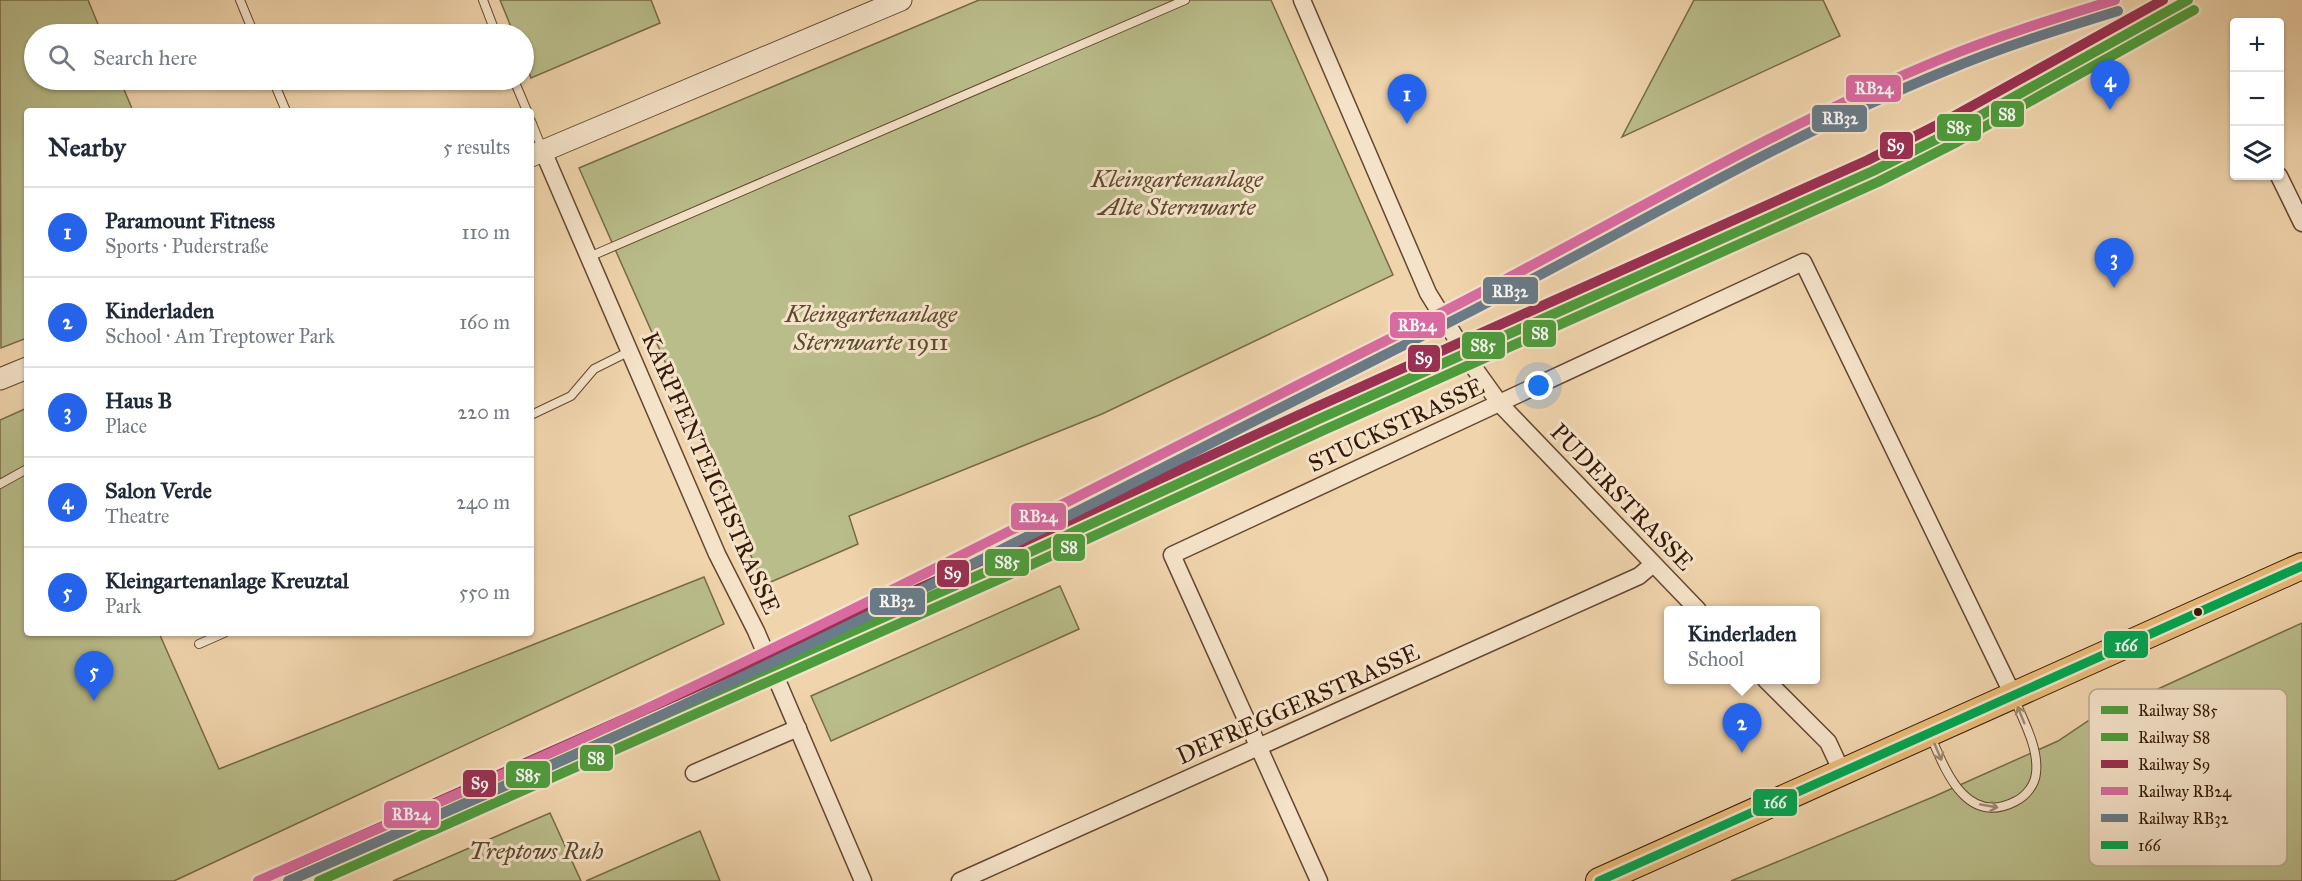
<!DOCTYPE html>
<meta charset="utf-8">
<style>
:root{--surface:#fff;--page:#f6f6f7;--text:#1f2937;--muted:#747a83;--line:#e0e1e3;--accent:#2563eb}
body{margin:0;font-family:"IM FELL Great Primer",serif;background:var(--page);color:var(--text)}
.controls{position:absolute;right:18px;top:18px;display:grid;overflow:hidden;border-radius:6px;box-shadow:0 2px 4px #0004}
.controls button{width:54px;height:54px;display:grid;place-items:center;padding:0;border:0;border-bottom:2px solid var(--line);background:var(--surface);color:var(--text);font:30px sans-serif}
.you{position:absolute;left:1539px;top:386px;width:21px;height:21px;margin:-15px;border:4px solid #fff;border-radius:50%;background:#1a73e8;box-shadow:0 0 0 9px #1a73e833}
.badge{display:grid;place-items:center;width:39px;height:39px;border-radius:50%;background:var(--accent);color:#fff;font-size:20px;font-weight:700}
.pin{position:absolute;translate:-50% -50px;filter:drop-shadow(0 2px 3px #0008)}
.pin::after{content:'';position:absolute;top:32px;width:21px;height:18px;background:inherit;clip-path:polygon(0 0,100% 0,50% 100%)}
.popup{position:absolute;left:1664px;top:606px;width:156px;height:78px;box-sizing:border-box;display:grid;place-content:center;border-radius:6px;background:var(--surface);filter:drop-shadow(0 2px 4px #0005);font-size:20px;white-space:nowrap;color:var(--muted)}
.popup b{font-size:22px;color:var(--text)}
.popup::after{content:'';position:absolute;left:50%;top:100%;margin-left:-12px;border:12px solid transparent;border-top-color:var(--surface)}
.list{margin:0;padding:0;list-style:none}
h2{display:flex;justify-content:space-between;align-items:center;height:78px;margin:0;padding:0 24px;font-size:26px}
h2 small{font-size:20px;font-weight:400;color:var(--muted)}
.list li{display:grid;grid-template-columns:39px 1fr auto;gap:18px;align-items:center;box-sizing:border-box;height:90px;padding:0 24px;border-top:2px solid var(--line)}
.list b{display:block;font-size:22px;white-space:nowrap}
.list p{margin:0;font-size:20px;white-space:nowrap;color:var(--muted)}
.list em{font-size:20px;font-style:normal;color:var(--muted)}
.icon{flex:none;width:33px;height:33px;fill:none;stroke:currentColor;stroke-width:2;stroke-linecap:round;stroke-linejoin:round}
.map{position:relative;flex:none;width:2302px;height:881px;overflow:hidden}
.search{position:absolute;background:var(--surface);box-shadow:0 2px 4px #0004;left:24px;top:24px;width:510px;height:66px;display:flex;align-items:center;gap:15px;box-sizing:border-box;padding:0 21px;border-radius:33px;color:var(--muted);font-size:22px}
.panel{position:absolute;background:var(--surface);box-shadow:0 2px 4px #0004;left:24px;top:108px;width:510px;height:528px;border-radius:6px}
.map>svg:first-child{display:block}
.green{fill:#b9bd8a;stroke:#786a48;stroke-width:1.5}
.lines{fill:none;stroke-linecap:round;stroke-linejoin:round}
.service-casing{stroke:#644730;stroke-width:10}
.minor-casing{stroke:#644730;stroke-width:19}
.tertiary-casing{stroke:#644730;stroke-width:23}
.primary-casing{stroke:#361806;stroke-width:28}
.service{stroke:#f5e3c9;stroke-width:8}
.minor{stroke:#f5e3c9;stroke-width:16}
.tertiary{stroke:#f5e3c9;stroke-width:21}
.primary{stroke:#e8ba76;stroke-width:26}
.bus-1-casing{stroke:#f5e3c9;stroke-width:14}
.bus-1{stroke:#00a651;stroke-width:9}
.rail-1-casing{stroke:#f5e3c9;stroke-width:15}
.rail-2-casing{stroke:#f5e3c9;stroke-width:15}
.rail-3-casing{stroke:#f5e3c9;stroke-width:15}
.rail-4-casing{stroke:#f5e3c9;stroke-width:15}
.rail-5-casing{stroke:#f5e3c9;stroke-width:15}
.rail-1{stroke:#4e9d3d;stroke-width:10}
.rail-2{stroke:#4e9d3d;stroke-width:10}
.rail-3{stroke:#9a3052;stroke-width:10}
.rail-4{stroke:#da6ba2;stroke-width:10}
.rail-5{stroke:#697c8a;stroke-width:10}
.oneway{stroke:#9f8871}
.bus-dot{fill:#361806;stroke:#f5e3c9;stroke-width:2}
.labels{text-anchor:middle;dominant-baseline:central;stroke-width:6;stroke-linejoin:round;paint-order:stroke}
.park-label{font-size:24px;font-style:italic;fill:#5d4a2e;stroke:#f5e3c9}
.street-label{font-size:24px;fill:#361806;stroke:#f5e3c9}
.key{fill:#f5e3c9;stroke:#bca68e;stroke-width:1.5}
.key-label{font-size:16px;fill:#361806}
.line-badge{stroke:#f5e3c9;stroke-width:2}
.badge-label{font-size:16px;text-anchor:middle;font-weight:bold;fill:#fff}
</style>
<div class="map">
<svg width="2302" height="881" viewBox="0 0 2302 881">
<rect width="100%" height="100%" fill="#f0d4ac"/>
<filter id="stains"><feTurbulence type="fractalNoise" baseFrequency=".00333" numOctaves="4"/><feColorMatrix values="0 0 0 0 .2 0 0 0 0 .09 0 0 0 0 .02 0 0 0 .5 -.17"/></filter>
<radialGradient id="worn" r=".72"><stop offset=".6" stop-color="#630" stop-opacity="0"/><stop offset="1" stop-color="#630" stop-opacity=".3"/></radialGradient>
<!-- green -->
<g class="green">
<polygon points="0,0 88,0 102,34 34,34 34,80 120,80 133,111 27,111 27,338 1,348"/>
<polygon points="500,0 651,0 660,23 531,78 524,59 524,34 514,34"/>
<polygon points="979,0 1271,0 1393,275 1102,414 849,516 858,544 764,585 579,168"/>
<polygon points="1694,0 1823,0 1840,36 1622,137"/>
<polygon points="27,408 27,633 159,633 219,769 704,577 724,624 174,881 0,881 0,420"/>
<polygon points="1060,586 1079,629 831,741 811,696"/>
<polygon points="2302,623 2302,881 1731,881 1933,797 2058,741 2088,721"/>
<polygon points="550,813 581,881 393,881"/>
<polygon points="700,831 720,881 586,881"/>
</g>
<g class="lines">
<!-- service casing -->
<g class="service-casing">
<g id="service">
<polyline points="240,0 254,34"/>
<polyline points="483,0 496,34"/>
<polyline points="273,80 286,111"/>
<polyline points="514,80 527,111"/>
<polyline points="531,121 543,151"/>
<polyline points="589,257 1185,0"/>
<polyline points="531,415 571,396 594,369 630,351"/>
<polyline points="0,484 27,469"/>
<polyline points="199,644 224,633"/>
<path d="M1931,737C1946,772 1967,827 2016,801C2026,796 2035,785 2036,773C2039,748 2023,720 2014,698"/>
</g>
</g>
<!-- minor casing -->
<g class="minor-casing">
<g id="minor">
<polyline points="1302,0 1428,293 1475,369 1500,404 1698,610"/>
<polyline points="543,151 717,554 756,631 863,881"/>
<polyline points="2279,176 2302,223"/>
<polyline points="1766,680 1828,742 1842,772"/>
<polyline points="694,773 798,728"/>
<polyline points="960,881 1639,576 1652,565"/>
<polyline points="1319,881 1172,555 1803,262 2013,695"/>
</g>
</g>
<!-- tertiary casing -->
<g class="tertiary-casing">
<g id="tertiary">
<polyline points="531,156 901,0"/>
<polyline points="0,379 27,368"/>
</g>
</g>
<!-- primary casing -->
<g class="primary-casing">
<polyline id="primary" points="1599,881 2302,566"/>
</g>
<!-- service -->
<use href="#service" class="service"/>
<!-- minor -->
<use href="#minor" class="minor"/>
<!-- tertiary -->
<use href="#tertiary" class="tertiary"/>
<!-- primary -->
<use href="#primary" class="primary"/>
<!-- bus-1 casing -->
<g class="bus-1-casing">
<polyline id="bus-1" points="1599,881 2302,566"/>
</g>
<!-- bus-1 -->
<use href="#bus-1" class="bus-1"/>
<!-- rail-1 casing -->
<g class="rail-1-casing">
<polyline id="rail-1" points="289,881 1006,563 1319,419 1873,171 1951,132 2188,0"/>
</g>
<!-- rail-2 casing -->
<g class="rail-2-casing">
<polyline id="rail-2" points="319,881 1011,574 1324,430 1878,182 1957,142 2194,10"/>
</g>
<!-- rail-3 casing -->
<g class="rail-3-casing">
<polyline id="rail-3" points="284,870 1001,552 1314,408 1868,160 1945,121 2163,0"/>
</g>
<!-- rail-4 casing -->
<g class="rail-4-casing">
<path id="rail-4" d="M258,881C387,824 518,770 646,709C907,586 1164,452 1423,322C1595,236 1760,134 1939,60C1997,36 2056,18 2115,0"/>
</g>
<!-- rail-5 casing -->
<g class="rail-5-casing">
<path id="rail-5" d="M288,881C406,829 525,779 642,724C910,600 1172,462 1436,329C1606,244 1769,143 1945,71C2002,47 2060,29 2118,11"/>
</g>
<!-- rail-1 -->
<use href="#rail-1" class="rail-1"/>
<!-- rail-2 -->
<use href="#rail-2" class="rail-2"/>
<!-- rail-3 -->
<use href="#rail-3" class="rail-3"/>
<!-- rail-4 -->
<use href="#rail-4" class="rail-4"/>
<!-- rail-5 -->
<use href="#rail-5" class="rail-5"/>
</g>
<!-- one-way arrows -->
<defs><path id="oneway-shaft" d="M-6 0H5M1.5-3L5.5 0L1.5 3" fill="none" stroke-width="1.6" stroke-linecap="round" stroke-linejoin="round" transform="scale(1.5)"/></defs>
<g class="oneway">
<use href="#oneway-shaft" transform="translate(2021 715) rotate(-112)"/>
<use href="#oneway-shaft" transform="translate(1938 752) rotate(67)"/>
<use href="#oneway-shaft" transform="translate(1989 806) rotate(10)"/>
</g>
<!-- markers -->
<circle class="bus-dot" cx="2198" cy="612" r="5"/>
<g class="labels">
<!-- park labels -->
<g class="park-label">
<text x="1177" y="179">Kleingartenanlage<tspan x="1177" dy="28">Alte Sternwarte</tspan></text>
<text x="871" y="314">Kleingartenanlage<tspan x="871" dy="28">Sternwarte 1911</tspan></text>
<text x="536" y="851">Treptows Ruh</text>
</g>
<!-- street labels -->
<g class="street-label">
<text transform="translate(1396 425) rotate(-25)">STUCKSTRASSE</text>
<text transform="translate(711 473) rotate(66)">KARPFENTEICHSTRASSE</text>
<text transform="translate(1622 497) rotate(46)">PUDERSTRASSE</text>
<text transform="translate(1298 704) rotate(-24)">DEFREGGERSTRASSE</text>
</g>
</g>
<!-- legend -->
<rect x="2089" y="689" width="198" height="177" rx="9" class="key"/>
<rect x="2101" y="706" width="27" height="8" fill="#4e9d3d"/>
<rect x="2101" y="733" width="27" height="8" fill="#4e9d3d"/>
<rect x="2101" y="760" width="27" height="8" fill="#9a3052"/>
<rect x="2101" y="787" width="27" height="8" fill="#da6ba2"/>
<rect x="2101" y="814" width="27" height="8" fill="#697c8a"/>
<rect x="2101" y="841" width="27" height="8" fill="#00a651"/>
<g class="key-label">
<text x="2138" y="716">Railway S85</text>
<text x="2138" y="743">Railway S8</text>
<text x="2138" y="770">Railway S9</text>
<text x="2138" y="797">Railway RB24</text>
<text x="2138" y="824">Railway RB32</text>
<text x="2138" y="851">166</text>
</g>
<g class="line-badge">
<rect x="1845" y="74" width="57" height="29" rx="6" fill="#da6ba2"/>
<rect x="1990" y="100" width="35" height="28" rx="6" fill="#4e9d3d"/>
<rect x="1811" y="104" width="57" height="29" rx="6" fill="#697c8a"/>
<rect x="1936" y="113" width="46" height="29" rx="6" fill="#4e9d3d"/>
<rect x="1879" y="131" width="35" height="29" rx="6" fill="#9a3052"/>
<rect x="1482" y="276" width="57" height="29" rx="6" fill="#697c8a"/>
<rect x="1389" y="311" width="57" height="28" rx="6" fill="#da6ba2"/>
<rect x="1522" y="319" width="35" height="29" rx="6" fill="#4e9d3d"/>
<rect x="1461" y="331" width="45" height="29" rx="6" fill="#4e9d3d"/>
<rect x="1407" y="344" width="34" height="29" rx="6" fill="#9a3052"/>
<rect x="1010" y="502" width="57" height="29" rx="6" fill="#da6ba2"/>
<rect x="1052" y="533" width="34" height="29" rx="6" fill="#4e9d3d"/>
<rect x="984" y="548" width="46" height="29" rx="6" fill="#4e9d3d"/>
<rect x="936" y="559" width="34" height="29" rx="6" fill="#9a3052"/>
<rect x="869" y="587" width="57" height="29" rx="6" fill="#697c8a"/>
<rect x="2103" y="630" width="46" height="29" rx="6" fill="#00a651"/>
<rect x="579" y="744" width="35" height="28" rx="6" fill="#4e9d3d"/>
<rect x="505" y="760" width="46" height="29" rx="6" fill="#4e9d3d"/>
<rect x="462" y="769" width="35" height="29" rx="6" fill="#9a3052"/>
<rect x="1752" y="788" width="46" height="29" rx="6" fill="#00a651"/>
<rect x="383" y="800" width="57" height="29" rx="6" fill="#da6ba2"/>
</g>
<g class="badge-label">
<text x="1874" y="94">RB24</text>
<text x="2007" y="120">S8</text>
<text x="1840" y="124">RB32</text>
<text x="1959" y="133">S85</text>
<text x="1896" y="151">S9</text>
<text x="1510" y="297">RB32</text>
<text x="1417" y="331">RB24</text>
<text x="1540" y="339">S8</text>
<text x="1483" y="351">S85</text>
<text x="1424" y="364">S9</text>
<text x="1038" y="522">RB24</text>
<text x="1069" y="553">S8</text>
<text x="1007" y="568">S85</text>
<text x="953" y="579">S9</text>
<text x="897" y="607">RB32</text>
<text x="2126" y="651">166</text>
<text x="596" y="764">S8</text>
<text x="528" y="781">S85</text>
<text x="480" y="789">S9</text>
<text x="1775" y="808">166</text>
<text x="411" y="820">RB24</text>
</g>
<rect width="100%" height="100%" filter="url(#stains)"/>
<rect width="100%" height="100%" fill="url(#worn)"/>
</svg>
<div class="controls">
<button>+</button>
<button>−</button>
<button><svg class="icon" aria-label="layers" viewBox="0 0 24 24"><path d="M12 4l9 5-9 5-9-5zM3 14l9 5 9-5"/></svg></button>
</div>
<div class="you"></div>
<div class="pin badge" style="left:1407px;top:124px">1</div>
<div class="pin badge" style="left:1742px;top:753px">2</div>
<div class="popup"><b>Kinderladen</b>School</div>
<div class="pin badge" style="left:2114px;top:288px">3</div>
<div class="pin badge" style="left:2110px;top:110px">4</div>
<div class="pin badge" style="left:94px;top:701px">5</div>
<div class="search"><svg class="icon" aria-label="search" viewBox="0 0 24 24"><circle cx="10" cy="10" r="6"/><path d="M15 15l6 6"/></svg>Search here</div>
<section class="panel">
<h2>Nearby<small>5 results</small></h2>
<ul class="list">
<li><span class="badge">1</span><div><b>Paramount Fitness</b><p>Sports · Puderstraße</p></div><em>110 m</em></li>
<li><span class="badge">2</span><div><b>Kinderladen</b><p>School · Am Treptower Park</p></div><em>160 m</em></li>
<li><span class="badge">3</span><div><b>Haus B</b><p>Place</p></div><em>220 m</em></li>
<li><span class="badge">4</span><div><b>Salon Verde</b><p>Theatre</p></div><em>240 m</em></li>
<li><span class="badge">5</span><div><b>Kleingartenanlage Kreuztal</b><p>Park</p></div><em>550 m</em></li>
</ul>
</section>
</div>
